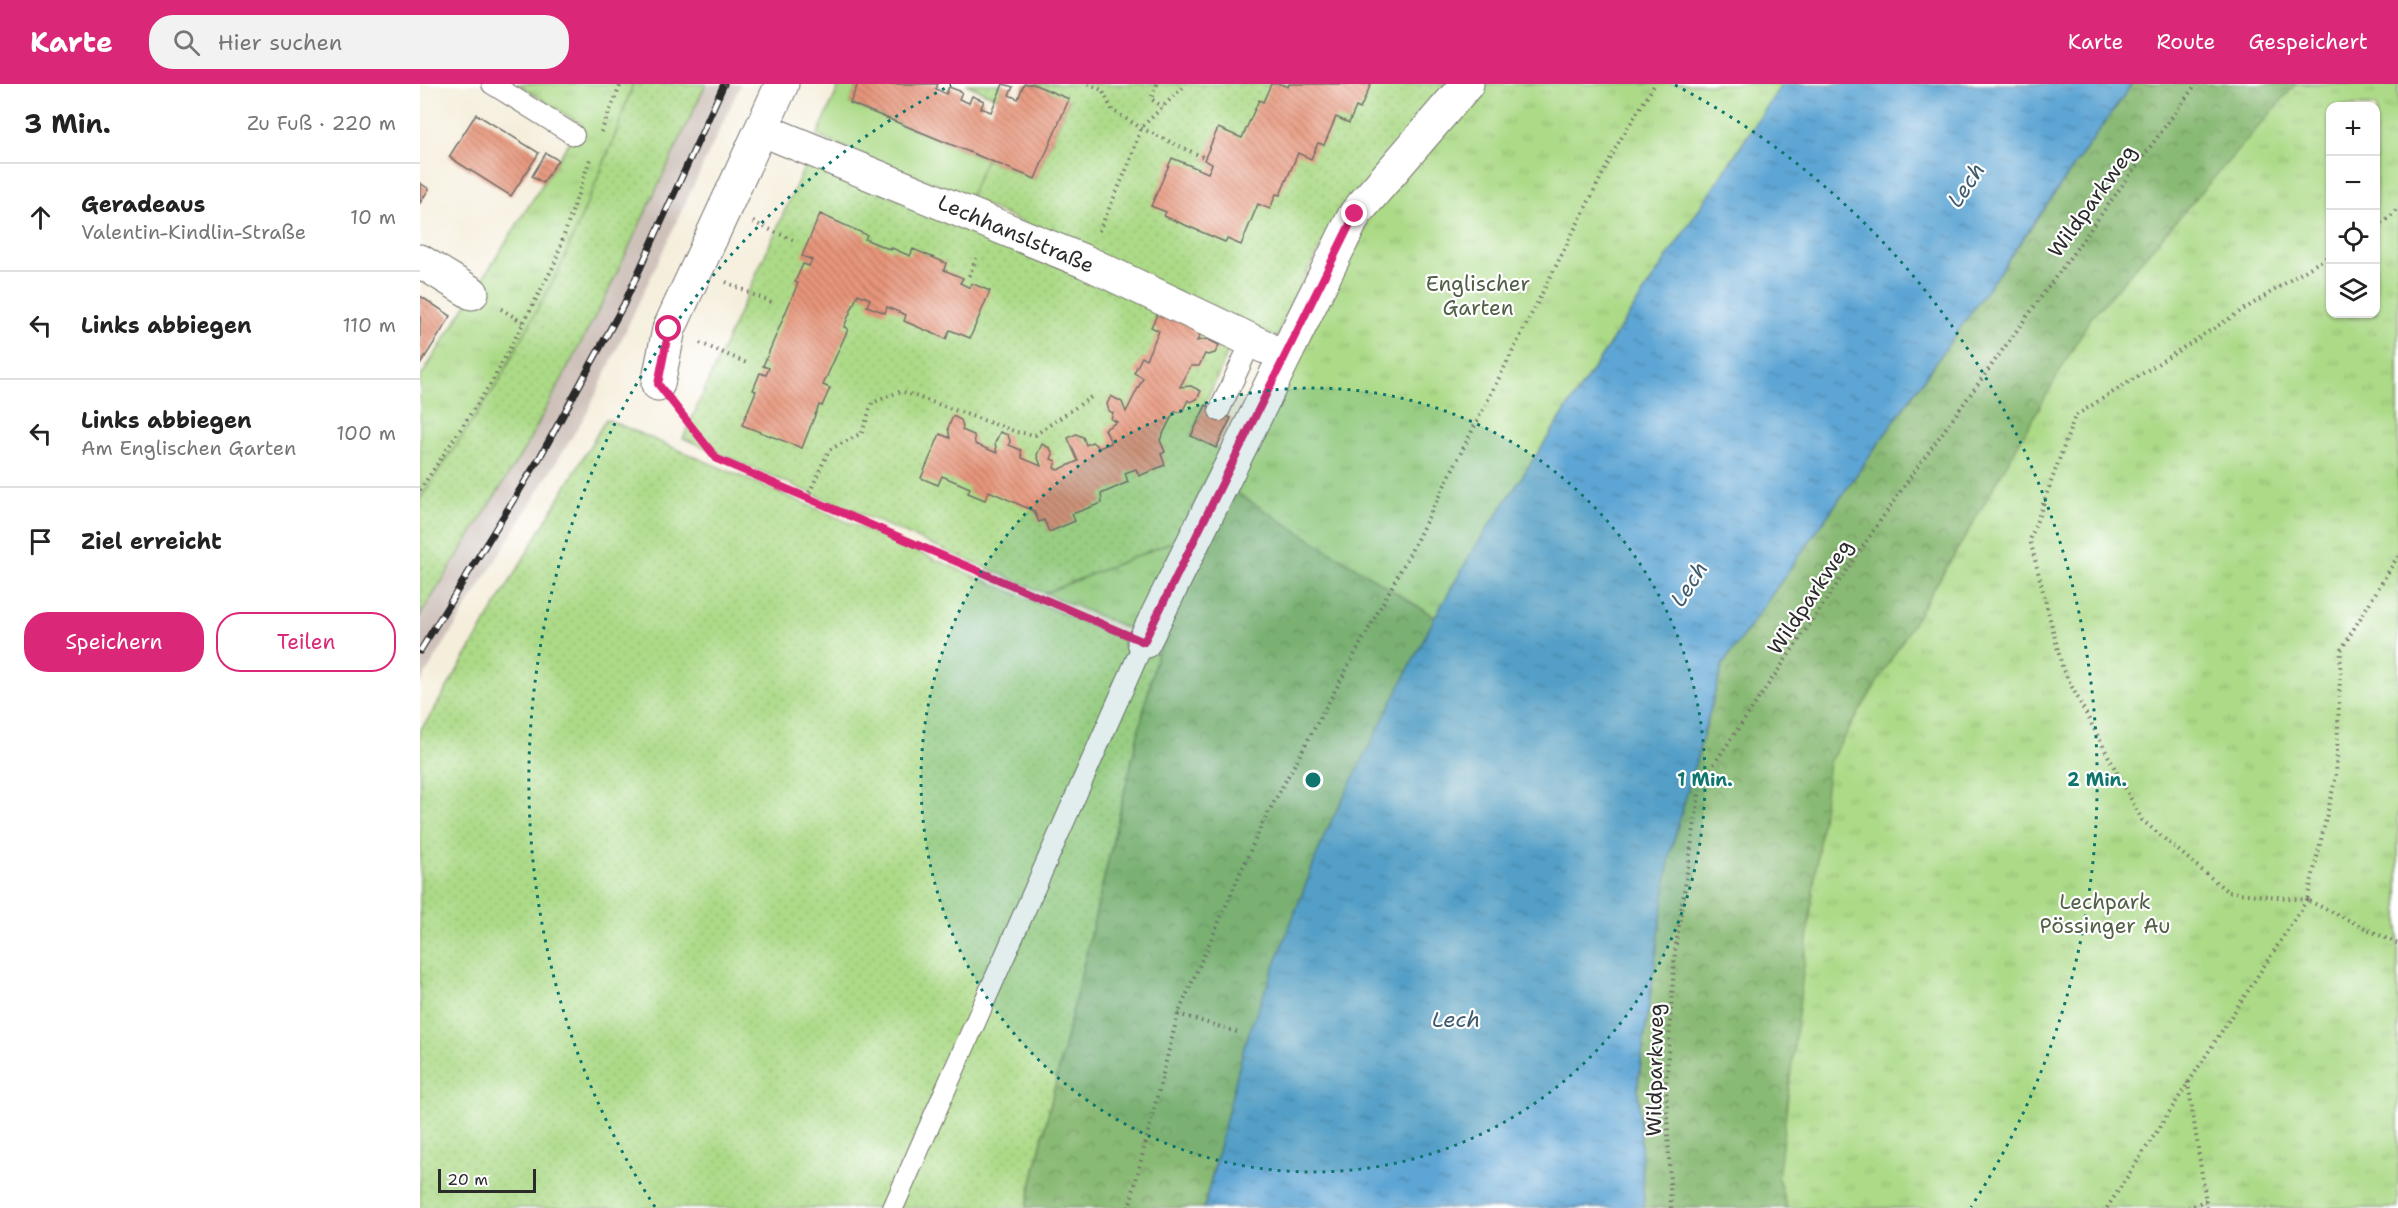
<!DOCTYPE html>
<html lang="de">
<meta charset="utf-8">
<style>
:root{--surface:#fff;--page:#f2f2f2;--text:#222;--muted:#767676;--line:#e0e0e0;--accent:#db2777}
body{margin:0;font-family:"Shantell Sans",sans-serif;background:var(--page);color:var(--text)}
.controls{position:absolute;right:18px;top:18px;display:grid;overflow:hidden;border-radius:12px;box-shadow:0 2px 4px #0004}
.controls button{width:54px;height:54px;display:grid;place-items:center;padding:0;border:0;border-bottom:2px solid var(--line);background:var(--surface);color:var(--text);font:30px sans-serif}
.scale{position:absolute;left:18px;bottom:15px;width:98px;box-sizing:border-box;padding-left:6px;border:3px solid #2b2b2b;border-top:0;font-size:16px;line-height:21px;white-space:nowrap;color:#2b2b2b;-webkit-text-stroke:4px #fff;paint-order:stroke}
.stop{position:absolute;width:18px;height:18px;margin:-14px;border:4px solid #db2777;border-radius:50%;background:#fff}
.stop.end{background:#db2777;border-color:#fff;box-shadow:0 2px 6px #0008}
.list{margin:0;padding:0;list-style:none}
h2{display:flex;justify-content:space-between;align-items:center;height:78px;margin:0;padding:0 24px;font-size:26px}
h2 small{font-size:20px;font-weight:400;color:var(--muted)}
.list li{display:grid;grid-template-columns:39px 1fr auto;gap:18px;align-items:center;box-sizing:border-box;height:108px;padding:0 24px;border-top:2px solid var(--line)}
.list b{display:block;font-size:22px;white-space:nowrap}
.list p{margin:0;font-size:20px;white-space:nowrap;color:var(--muted)}
.list em{font-size:20px;font-style:normal;color:var(--muted)}
.actions{display:flex;gap:12px;padding:18px 24px}
.actions a{flex:1;padding:14px 0;border:2px solid var(--accent);border-radius:24px;text-align:center;font-size:21px;color:var(--accent)}
.actions .main{background:var(--accent);color:#fff}
.icon{flex:none;width:33px;height:33px;fill:none;stroke:currentColor;stroke-width:2;stroke-linecap:round;stroke-linejoin:round}
.map{position:relative;flex:none;width:1978px;height:1124px;overflow:hidden}
header{display:flex;align-items:center;gap:36px;box-sizing:border-box;height:84px;padding:0 30px;background:var(--accent);color:#fff}
header strong{font-size:28px}
nav{display:flex;gap:33px;margin-inline-start:auto;font-size:21px}
.search{width:420px;height:54px;background:var(--page);display:flex;align-items:center;gap:15px;box-sizing:border-box;padding:0 21px;border-radius:24px;color:var(--muted);font-size:22px}
main{display:flex}
aside{flex:1;background:var(--surface)}
.map>svg:first-child{display:block}
.industrial{fill:#cec1ba}
.grass{fill:url(#grass-dots);stroke:#6c8259;stroke-width:1.5}
.forest{fill:url(#forest-crowns);stroke:#5a7250;stroke-width:1.5;fill-rule:evenodd}
.park{fill:url(#park-tufts);stroke:#6c8259;stroke-width:1.5;fill-rule:evenodd}
.garden{fill:#acda87;stroke:#6c8259;stroke-width:1.5}
.water{fill:url(#water-ripples);stroke:#446880;stroke-width:1.5}
.building{fill:url(#building-back-hatch)}
.lines{fill:none;stroke-linecap:round;stroke-linejoin:round}
.service-casing{stroke:#726f69;stroke-width:22}
.minor-casing{stroke:#726f69;stroke-width:35}
.path{stroke:#726f69;stroke-width:4;stroke-dasharray:1.5 4.5;stroke-linecap:butt}
.service{stroke:#fff;stroke-width:20}
.minor{stroke:#fff;stroke-width:33}
.rail-casing{stroke:#2b2b2b;stroke-width:7}
.rail{stroke:#fff;stroke-width:4.5;stroke-dasharray:14;stroke-linecap:butt}
.route{stroke:#db2777;stroke-width:8}
.ring{fill:none;stroke:#0f766e;stroke-width:3;stroke-dasharray:3 6}
.labels{text-anchor:middle;dominant-baseline:central;stroke-width:4.5;stroke-linejoin:round;paint-order:stroke}
.street-label{font-size:21px;fill:#2b2b2b;stroke:#fff}
.park-label{font-size:21px;fill:#526047;stroke:#fff}
.water-label{font-size:22px;font-style:italic;fill:#3f5c6f;stroke:#fff}
.centre{fill:#0f766e;stroke:#fff;stroke-width:3}
.ring-label{font-size:18px;text-anchor:middle;font-weight:bold;fill:#0f766e;stroke:#fff;stroke-width:4.5;stroke-linejoin:round;paint-order:stroke}
</style>
<header>
<strong>Karte</strong>
<div class="search"><svg class="icon" aria-label="search" viewBox="0 0 24 24"><circle cx="10" cy="10" r="6"/><path d="M15 15l6 6"/></svg>Hier suchen</div>
<nav><a>Karte</a><a>Route</a><a>Gespeichert</a></nav>
</header>
<main>
<aside>
<h2>3 Min.<small>Zu Fuß · 220 m</small></h2>
<ul class="list">
<li><svg class="icon" aria-label="ahead" viewBox="0 0 24 24"><path d="M12 20V5M6 11l6-6 6 6"/></svg><div><b>Geradeaus</b><p>Valentin-Kindlin-Straße</p></div><em>10 m</em></li>
<li><svg class="icon" aria-label="left" viewBox="0 0 24 24"><path d="M17 20v-9H6M10 6l-5 5 5 5"/></svg><div><b>Links abbiegen</b></div><em>110 m</em></li>
<li><svg class="icon" aria-label="left" viewBox="0 0 24 24"><path d="M17 20v-9H6M10 6l-5 5 5 5"/></svg><div><b>Links abbiegen</b><p>Am Englischen Garten</p></div><em>100 m</em></li>
<li><svg class="icon" aria-label="arrive" viewBox="0 0 24 24"><path d="M6 21V4h12l-3 4 3 4H6"/></svg><div><b>Ziel erreicht</b></div></li>
</ul>
<div class="actions"><a class="main">Speichern</a><a>Teilen</a></div>
</aside>
<div class="map">
<svg width="1978" height="1124" viewBox="0 0 1978 1124">
<defs>
<pattern id="grass-dots" width="8" height="8" patternUnits="userSpaceOnUse" patternTransform="scale(1.5)"><rect width="8" height="8" fill="#acda87"/><path d="M2 2h.1M6 6h.1" fill="none" stroke="#94bb75" stroke-width="1.8" stroke-linecap="round"/></pattern>
<pattern id="forest-crowns" width="20" height="18" patternUnits="userSpaceOnUse" patternTransform="scale(1.5)"><rect width="20" height="18" fill="#89ba74"/><path d="M2 6a3 3 0 1 1 6 0M12 15a3 3 0 1 1 6 0" fill="none" stroke="#70975f"/></pattern>
<pattern id="park-tufts" width="24" height="20" patternUnits="userSpaceOnUse" patternTransform="scale(1.5)"><rect width="24" height="20" fill="#acda87"/><path d="M3 7l-1-3M5 7V3M7 7l1-3M15 17l-1-3M17 17v-4M19 17l1-3" fill="none" stroke="#94bb75"/></pattern>
<pattern id="water-ripples" width="26" height="14" patternUnits="userSpaceOnUse" patternTransform="scale(1.5)"><rect width="26" height="14" fill="#5da5d4"/><path d="M2 4q2-2 4 0t4 0M15 11q2-2 4 0t4 0" fill="none" stroke="#4d87ac"/></pattern>
<pattern id="building-back-hatch" width="6" height="6" patternUnits="userSpaceOnUse" patternTransform="scale(1.5)"><rect width="6" height="6" fill="#e7957a"/><path d="M-1 5l2 2M0 0l6 6M5-1l2 2" fill="none" stroke="#bb7a64"/></pattern>
</defs>
<rect width="100%" height="100%" fill="#fff"/>
<filter id="ink" filterUnits="userSpaceOnUse"><feTurbulence type="fractalNoise" baseFrequency=".0167" numOctaves="2"/><feDisplacementMap in="SourceGraphic" scale="12" xChannelSelector="R" yChannelSelector="G"/><feConvolveMatrix kernelMatrix="1 2 1 2 8 2 1 2 1" color-interpolation-filters="sRGB"/></filter>
<filter id="wash" filterUnits="userSpaceOnUse"><feTurbulence type="fractalNoise" baseFrequency=".008" numOctaves="4" result="noise"/><feDisplacementMap in="SourceGraphic" scale="24" xChannelSelector="R" yChannelSelector="G"/><feGaussianBlur stdDeviation="1.35" result="paint"/><feColorMatrix in="noise" values="0 0 0 0 0 0 0 0 0 0 0 0 0 0 0 0 0 1.4 0 .05"/><feComposite in="paint" operator="in"/></filter>
<g filter="url(#wash)">
<rect width="100%" height="100%" fill="#f5eedb"/>
<!-- industrial -->
<polygon class="industrial" points="286,0 321,0 168,327 0,599 0,532 105,364 186,212"/>
<!-- grass -->
<g class="grass">
<polygon points="213,0 286,0 186,212 105,364 0,532 0,415 77,300 140,184 193,57"/>
<polygon points="546,0 583,0 577,14"/>
<polygon points="613,0 1027,0 902,161 872,216 857,254 549,114 566,75 615,95 649,16"/>
<polygon points="387,77 678,198 811,261 771,352 801,366 757,456 625,509 263,354"/>
<polygon points="186,335 737,570 606,1124 0,1124 0,646 11,631"/>
</g>
<!-- forest -->
<g class="forest">
<path d="M1712,0H1978V1124H1224L1218,1000L1250,770L1303,580ZM1910,22H1956V230H1910Z"/>
<polygon points="814,407 1015,533 905,750 825,959 784,1124 606,1124 737,570 744,552"/>
</g>
<!-- park -->
<g class="park">
<polygon points="98,0 213,0 193,57 140,184 77,300 0,415 0,294 146,63 162,41"/>
<polygon points="1062,0 1362,0 1050,471 1015,533 814,407 946,135"/>
<path d="M1876,0H1978V1124H1367L1358,1094L1409,678L1545,453L1670,235ZM1910,22H1956V230H1910Z"/>
<polygon points="757,456 714,547 625,509"/>
</g>
<!-- garden -->
<polygon class="garden" points="420,0 438,0 430,19 566,75 549,114 397,52"/>
<!-- water -->
<polygon class="water" points="1362,0 1712,0 1303,580 1250,770 1218,1000 1224,1124 784,1124 825,959 905,750 1015,533 1050,471"/>
<g id="blocks">
<!-- building -->
<g class="building">
<polygon points="438,0 518,0 516,5 526,10 529,3 542,8 539,15 549,19 552,12 564,17 561,24 571,28 583,0 593,3 589,11 598,15 604,0 613,0 649,15 615,95 430,19"/>
<polygon points="851,0 861,0 868,3 869,0 951,0 940,25 936,23 929,39 916,33 904,61 898,59 891,75 878,69 860,111 856,110 850,125 838,120 821,161 807,155 805,158 744,132 746,128 731,122 752,74 788,89 792,80 784,76 798,44 822,54 839,16 843,18"/>
<polygon points="56,30 119,69 91,112 29,73"/>
<polygon points="126,69 138,76 123,99 112,92"/>
<polygon points="0,99 9,105 0,119"/>
<polygon points="400,130 447,151 445,155 471,166 472,164 490,172 493,165 526,179 524,186 543,194 540,199 550,204 551,199 570,207 550,254 530,246 526,255 484,237 486,231 467,223 465,229 447,222 450,215 438,210 424,243 428,245 403,301 410,304 402,322 399,321 382,364 322,341 336,307 333,306 340,289 346,291 349,284 343,282 378,199 375,198 383,180 389,182 392,176 382,172"/>
<polygon points="0,212 31,232 0,281"/>
<polygon points="739,227 782,247 777,257 787,255 799,261 795,269 788,271 785,270 779,282 771,282 760,303 771,302 781,307 777,315 771,318 768,316 762,328 754,328 740,356 745,368 741,370 745,381 719,392 716,385 705,389 708,398 681,410 682,419 652,430 655,437 629,448 624,436 619,438 614,427 569,407 565,416 548,409 550,404 522,392 518,401 501,394 520,350 530,354 528,344 533,332 541,336 543,343 542,346 554,351 555,360 577,369 575,359 580,348 588,351 590,357 589,361 601,366 602,374 621,382 617,371 622,360 630,364 633,370 631,375 636,377 634,384 638,386 658,377 648,354 656,350 663,353 666,361 672,358 679,364 691,359 685,345 697,338 691,335 693,329 689,327 687,320 691,312 702,318 706,328 723,294 714,289 722,273 726,275 739,247 731,243"/>
<polygon points="786,321 811,334 796,364 771,352"/>
</g>
</g>
</g>
<g filter="url(#ink)">
<use href="#blocks" fill-opacity="0" stroke="#726f69" stroke-width="1.5"/>
<g class="lines">
<!-- service casing -->
<g class="service-casing">
<g id="service">
<polyline points="72,0 154,51"/>
<polyline points="799,327 832,256"/>
<polyline points="473,1124 724,558"/>
</g>
</g>
<!-- minor casing -->
<g class="minor-casing">
<g id="minor">
<polyline points="343,46 666,178 845,263"/>
<polyline points="0,177 52,209"/>
<polyline points="238,300 249,245 362,0"/>
<polyline points="724,558 935,130 1047,0"/>
</g>
</g>
<!-- path -->
<g class="path">
<polyline points="668,0 682,6 692,26 721,44 785,74"/>
<polyline points="737,0 731,15 743,23"/>
<polyline points="181,48 201,0"/>
<polyline points="333,138 373,156"/>
<polyline points="1956,142 1970,133 1978,123"/>
<polyline points="679,147 708,82 721,44 766,0"/>
<polyline points="549,192 558,170"/>
<polyline points="306,198 354,220"/>
<polyline points="81,225 104,239"/>
<polyline points="280,259 329,280"/>
<polyline points="257,324 298,375 694,546"/>
<polyline points="0,406 73,296 134,181 171,72"/>
<polyline points="387,414 409,366 442,349 452,319 481,307 597,348 615,351 674,311"/>
<polyline points="1978,472 1921,566 1916,692 1887,816 1978,860"/>
<polyline points="758,930 817,948"/>
<polyline points="1768,998 1787,1124"/>
<polyline points="709,1124 758,930 842,740 989,471 1200,56 1235,0"/>
<polyline points="1251,1124 1246,1000 1255,867 1281,699 1491,392 1776,0"/>
<polyline points="1687,1124 1887,816 1808,808 1722,736 1643,586 1610,456 1655,332 1910,171"/>
<polyline points="1768,1124 1786,1116"/>
</g>
<!-- service -->
<use href="#service" class="service"/>
<!-- minor -->
<use href="#minor" class="minor"/>
<!-- rail casing -->
<g class="rail-casing">
<polyline id="rail" points="0,567 120,373 204,220 304,0"/>
</g>
<!-- rail -->
<use href="#rail" class="rail"/>
</g>
</g>
<g class="lines" filter="url(#ink)">
<!-- route -->
<polyline class="route" points="249,245 238,300 297,375 724,558 935,130"/>
</g>
<!-- distance rings -->
<circle cx="893" cy="696" r="392" fill="#0f766e" fill-opacity=".12"/>
<g class="ring">
<circle cx="893" cy="696" r="392"/>
<path d="M235 1123A784 784 0 0 1 531 1M1255 1A784 784 0 0 1 1551 1123"/>
</g>
<g class="labels">
<!-- street labels -->
<g class="street-label">
<text transform="translate(1672 117) rotate(-54)">Wildparkweg</text>
<text transform="translate(596 150) rotate(23)">Lechhanslstraße</text>
<text transform="translate(1390 513) rotate(-56)">Wildparkweg</text>
<text transform="translate(1235 986) rotate(-89)">Wildparkweg</text>
</g>
<!-- park labels -->
<g class="park-label">
<text x="1058" y="200">Englischer<tspan x="1058" dy="24">Garten</tspan></text>
<text x="1685" y="818">Lechpark<tspan x="1685" dy="24">Pössinger Au</tspan></text>
</g>
<!-- water labels -->
<g class="water-label">
<text transform="translate(1546 101) rotate(-56)">Lech</text>
<text transform="translate(1269 500) rotate(-57)">Lech</text>
<text x="1036" y="935">Lech</text>
</g>
</g>
<circle cx="893" cy="696" r="9" class="centre"/>
<g class="ring-label">
<text x="1285" y="702">1 Min.</text>
<text x="1677" y="702">2 Min.</text>
</g>
</svg>
<div class="controls">
<button>+</button>
<button>−</button>
<button><svg class="icon" aria-label="locate" viewBox="0 0 24 24"><circle cx="12" cy="12" r="6"/><path d="M12 2v4M12 18v4M2 12h4M18 12h4"/></svg></button>
<button><svg class="icon" aria-label="layers" viewBox="0 0 24 24"><path d="M12 4l9 5-9 5-9-5zM3 14l9 5 9-5"/></svg></button>
</div>
<div class="scale">20 m</div>
<div class="stop" style="left:249px;top:245px"></div>
<div class="stop end" style="left:935px;top:130px"></div>
</div>
</main>
